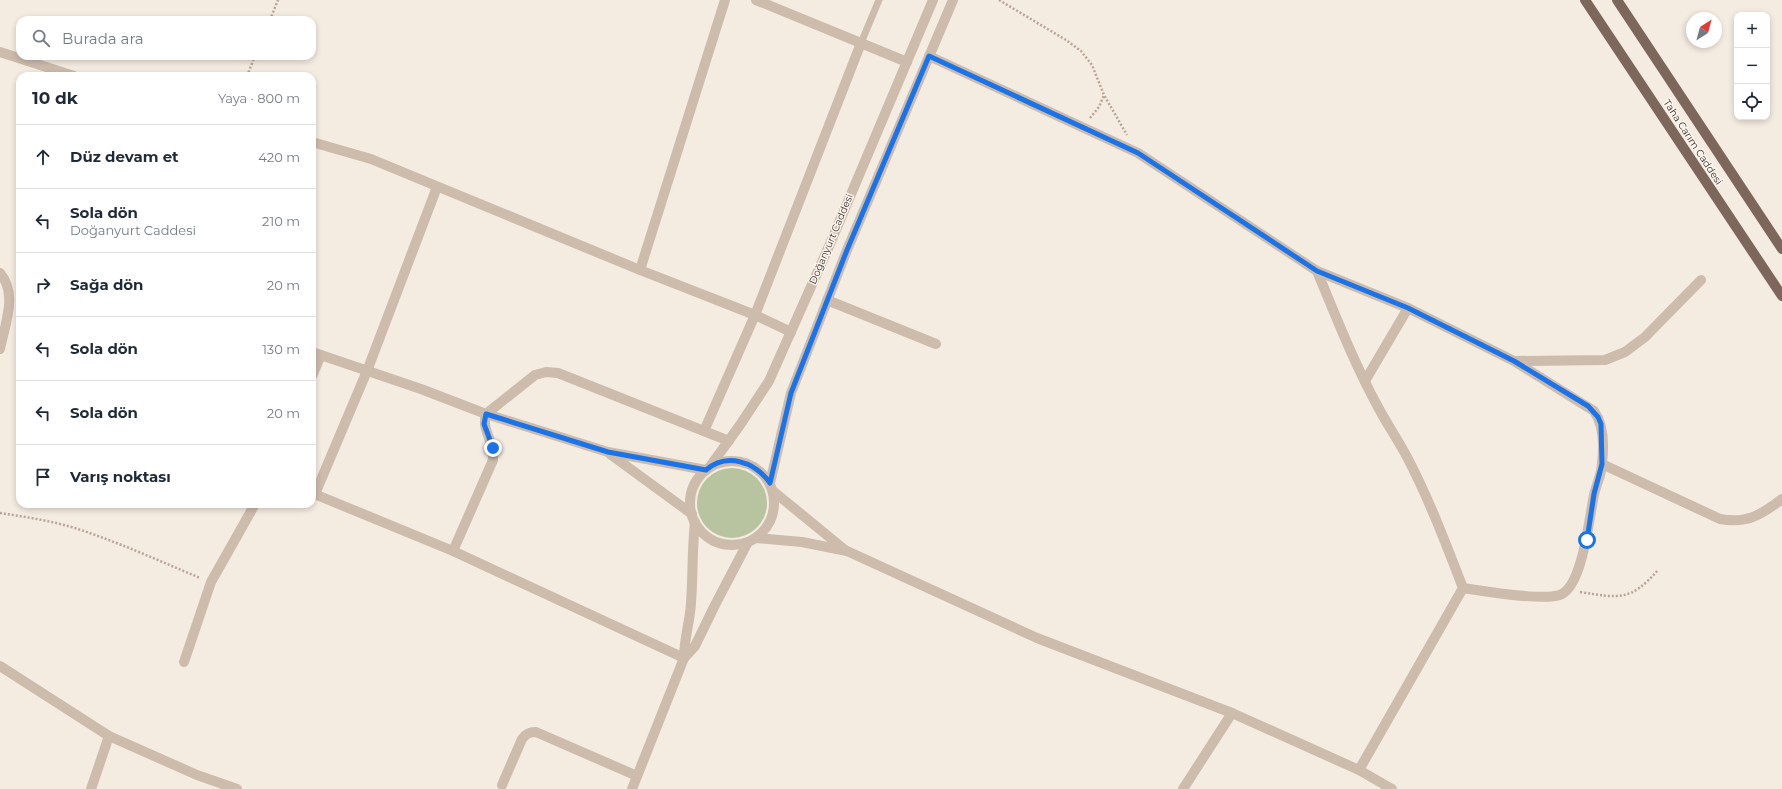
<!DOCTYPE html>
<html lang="tr">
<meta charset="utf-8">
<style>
:root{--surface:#fff;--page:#f6f6f7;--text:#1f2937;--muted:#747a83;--line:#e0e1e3}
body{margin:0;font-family:Montserrat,sans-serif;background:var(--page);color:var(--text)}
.controls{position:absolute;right:12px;top:12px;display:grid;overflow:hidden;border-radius:8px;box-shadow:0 2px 6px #0003}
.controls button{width:36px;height:36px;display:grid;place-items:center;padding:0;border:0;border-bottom:1px solid var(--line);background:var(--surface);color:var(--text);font:20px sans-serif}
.compass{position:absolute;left:1686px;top:12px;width:36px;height:36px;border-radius:50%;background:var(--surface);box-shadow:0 2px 6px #0003;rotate:36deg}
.stop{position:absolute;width:12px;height:12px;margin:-9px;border:3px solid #1a73e8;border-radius:50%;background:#fff}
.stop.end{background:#1a73e8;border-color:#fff;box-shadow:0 1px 4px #0008}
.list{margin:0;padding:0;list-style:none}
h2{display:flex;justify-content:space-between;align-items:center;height:52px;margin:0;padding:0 16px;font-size:17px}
h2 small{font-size:13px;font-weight:400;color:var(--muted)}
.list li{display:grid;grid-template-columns:26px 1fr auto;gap:12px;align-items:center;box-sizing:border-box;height:64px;padding:0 16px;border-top:1px solid var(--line)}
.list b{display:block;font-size:15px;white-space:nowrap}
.list p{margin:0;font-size:13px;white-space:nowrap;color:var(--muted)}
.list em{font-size:13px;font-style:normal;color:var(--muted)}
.icon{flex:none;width:22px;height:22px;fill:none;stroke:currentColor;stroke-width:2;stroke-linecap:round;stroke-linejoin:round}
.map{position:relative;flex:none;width:1782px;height:789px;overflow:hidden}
.search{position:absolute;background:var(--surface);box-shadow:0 2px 6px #0003;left:16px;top:16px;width:300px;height:44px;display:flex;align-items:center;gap:10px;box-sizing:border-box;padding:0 14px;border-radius:12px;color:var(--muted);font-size:15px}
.panel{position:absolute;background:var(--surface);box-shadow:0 2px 6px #0003;left:16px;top:72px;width:300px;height:436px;border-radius:12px}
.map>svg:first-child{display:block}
.green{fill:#b8c4a0}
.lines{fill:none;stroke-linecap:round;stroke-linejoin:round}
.path{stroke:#b9a596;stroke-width:2.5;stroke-dasharray:2 2;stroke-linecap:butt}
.service{stroke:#cdbbac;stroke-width:7}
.minor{stroke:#cdbbac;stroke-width:10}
.tertiary{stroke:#cdbbac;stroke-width:10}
.primary{stroke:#7d675c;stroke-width:10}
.route{stroke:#1a73e8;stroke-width:5}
.labels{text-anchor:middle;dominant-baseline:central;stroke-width:3;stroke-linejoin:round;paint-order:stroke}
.street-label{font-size:10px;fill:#3b302b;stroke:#fbf5ee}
</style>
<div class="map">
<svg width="1782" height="789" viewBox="0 0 1782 789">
<rect width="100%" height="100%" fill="#f4ebe1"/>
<!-- green -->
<circle class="green" cx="732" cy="503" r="35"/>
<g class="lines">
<!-- path -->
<g class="path">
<polyline points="999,0 1066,40 1081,51 1092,65 1104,95 1127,135"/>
<polyline points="270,20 278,0"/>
<polyline points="247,76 255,56"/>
<polyline points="1090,118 1099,107 1104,95"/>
<path d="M0,513C26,517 53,521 78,529C120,543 160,561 200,578"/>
<path d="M1580,592C1619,598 1630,602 1658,570"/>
</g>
<!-- service -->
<polyline class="service" points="861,43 879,0"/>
<!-- minor -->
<g class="minor">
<polyline points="756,0 907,62"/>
<polyline points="0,52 74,76"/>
<path d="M929,56L1138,153L1317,271L1408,308L1514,361L1594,411C1604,425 1604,446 1602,463C1602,474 1596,485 1594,495C1589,518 1583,583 1562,594C1547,602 1483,591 1463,588"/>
<polyline points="312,142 371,159 640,270 755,315 791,332"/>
<polyline points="640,270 725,0"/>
<path d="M1317,271C1336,317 1354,363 1378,407C1387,424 1398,440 1407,457C1429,499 1446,544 1463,588"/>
<path d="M0,273C18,294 5,324 0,349"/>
<polyline points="827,300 936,344"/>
<polyline points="312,352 421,389 486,414 608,452 706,470"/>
<polyline points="1514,361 1605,360 1625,352 1645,337 1701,280"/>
<polyline points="312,376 321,355"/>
<polyline points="1365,381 1408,308"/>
<polyline points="704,431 755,315 861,43"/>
<polyline points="610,454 692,514"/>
<path d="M1602,464L1720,519C1747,524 1761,515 1782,499"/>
<polyline points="773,491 845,550"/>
<polyline points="312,493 453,551 684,658"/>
<polyline points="315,494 367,371 437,187"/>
<polyline points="756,538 802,542 847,551 1037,638 1232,713 1359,770 1392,789"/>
<path d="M453,551L493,460C495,441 481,431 486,414L535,375L546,372L558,373L729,441"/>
<polyline points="184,662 211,582 255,504"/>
<polyline points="0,666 109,736 197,775 237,789"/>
<polyline points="1359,770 1463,588"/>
<path d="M502,785L522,739C526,734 529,732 536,732L637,776"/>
<polyline points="91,789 109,736"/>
<polyline points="1183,789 1232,713"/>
</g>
<!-- tertiary -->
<g class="tertiary">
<circle cx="732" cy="503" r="42"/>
<polyline points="709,468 740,425 769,381 830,244 933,0"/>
<polyline points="770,483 791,393 847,250 953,0"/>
<path d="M684,658C684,638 690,622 691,603C693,576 692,549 695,522"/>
<polyline points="632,789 684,658 695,646 715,605 748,542"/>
</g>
<!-- primary -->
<g class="primary">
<polyline points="1585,0 1782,296"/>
<polyline points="1617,0 1782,249"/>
</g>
</g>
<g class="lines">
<!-- route -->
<path class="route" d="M493,448L484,424L486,414L608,452L706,470C727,452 755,462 770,483L791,393L847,250L929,56L1138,153L1317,271L1408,308L1514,361L1588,406L1598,417L1601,424L1602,464L1594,494L1587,540"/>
</g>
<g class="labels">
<!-- street labels -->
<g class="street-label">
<text transform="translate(1693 142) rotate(57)">Taha Carım Caddesi</text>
<text transform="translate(831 239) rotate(-67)">Doğanyurt Caddesi</text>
</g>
</g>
</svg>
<div class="controls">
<button>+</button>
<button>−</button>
<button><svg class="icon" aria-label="locate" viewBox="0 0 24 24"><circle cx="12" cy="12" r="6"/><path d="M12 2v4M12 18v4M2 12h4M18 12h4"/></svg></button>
</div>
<svg class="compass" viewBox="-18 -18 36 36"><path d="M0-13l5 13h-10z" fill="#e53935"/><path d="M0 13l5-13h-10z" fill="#747a83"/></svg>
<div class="stop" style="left:1587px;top:540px"></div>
<div class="stop end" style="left:493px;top:448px"></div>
<div class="search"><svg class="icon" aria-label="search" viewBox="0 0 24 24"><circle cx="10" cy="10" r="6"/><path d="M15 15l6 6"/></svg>Burada ara</div>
<section class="panel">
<h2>10 dk<small>Yaya · 800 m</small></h2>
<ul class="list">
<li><svg class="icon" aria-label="ahead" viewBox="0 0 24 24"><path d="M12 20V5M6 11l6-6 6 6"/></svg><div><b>Düz devam et</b></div><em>420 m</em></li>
<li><svg class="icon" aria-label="left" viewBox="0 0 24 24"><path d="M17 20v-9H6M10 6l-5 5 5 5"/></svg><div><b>Sola dön</b><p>Doğanyurt Caddesi</p></div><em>210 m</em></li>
<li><svg class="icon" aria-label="right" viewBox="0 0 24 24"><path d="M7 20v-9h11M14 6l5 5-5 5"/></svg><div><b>Sağa dön</b></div><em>20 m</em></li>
<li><svg class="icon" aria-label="left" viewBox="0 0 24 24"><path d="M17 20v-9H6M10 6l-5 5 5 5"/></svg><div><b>Sola dön</b></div><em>130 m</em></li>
<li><svg class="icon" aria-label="left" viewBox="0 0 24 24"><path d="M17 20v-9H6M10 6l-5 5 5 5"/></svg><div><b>Sola dön</b></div><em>20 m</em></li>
<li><svg class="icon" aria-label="arrive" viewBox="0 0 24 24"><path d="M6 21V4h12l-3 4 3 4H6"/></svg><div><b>Varış noktası</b></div></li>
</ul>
</section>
</div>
